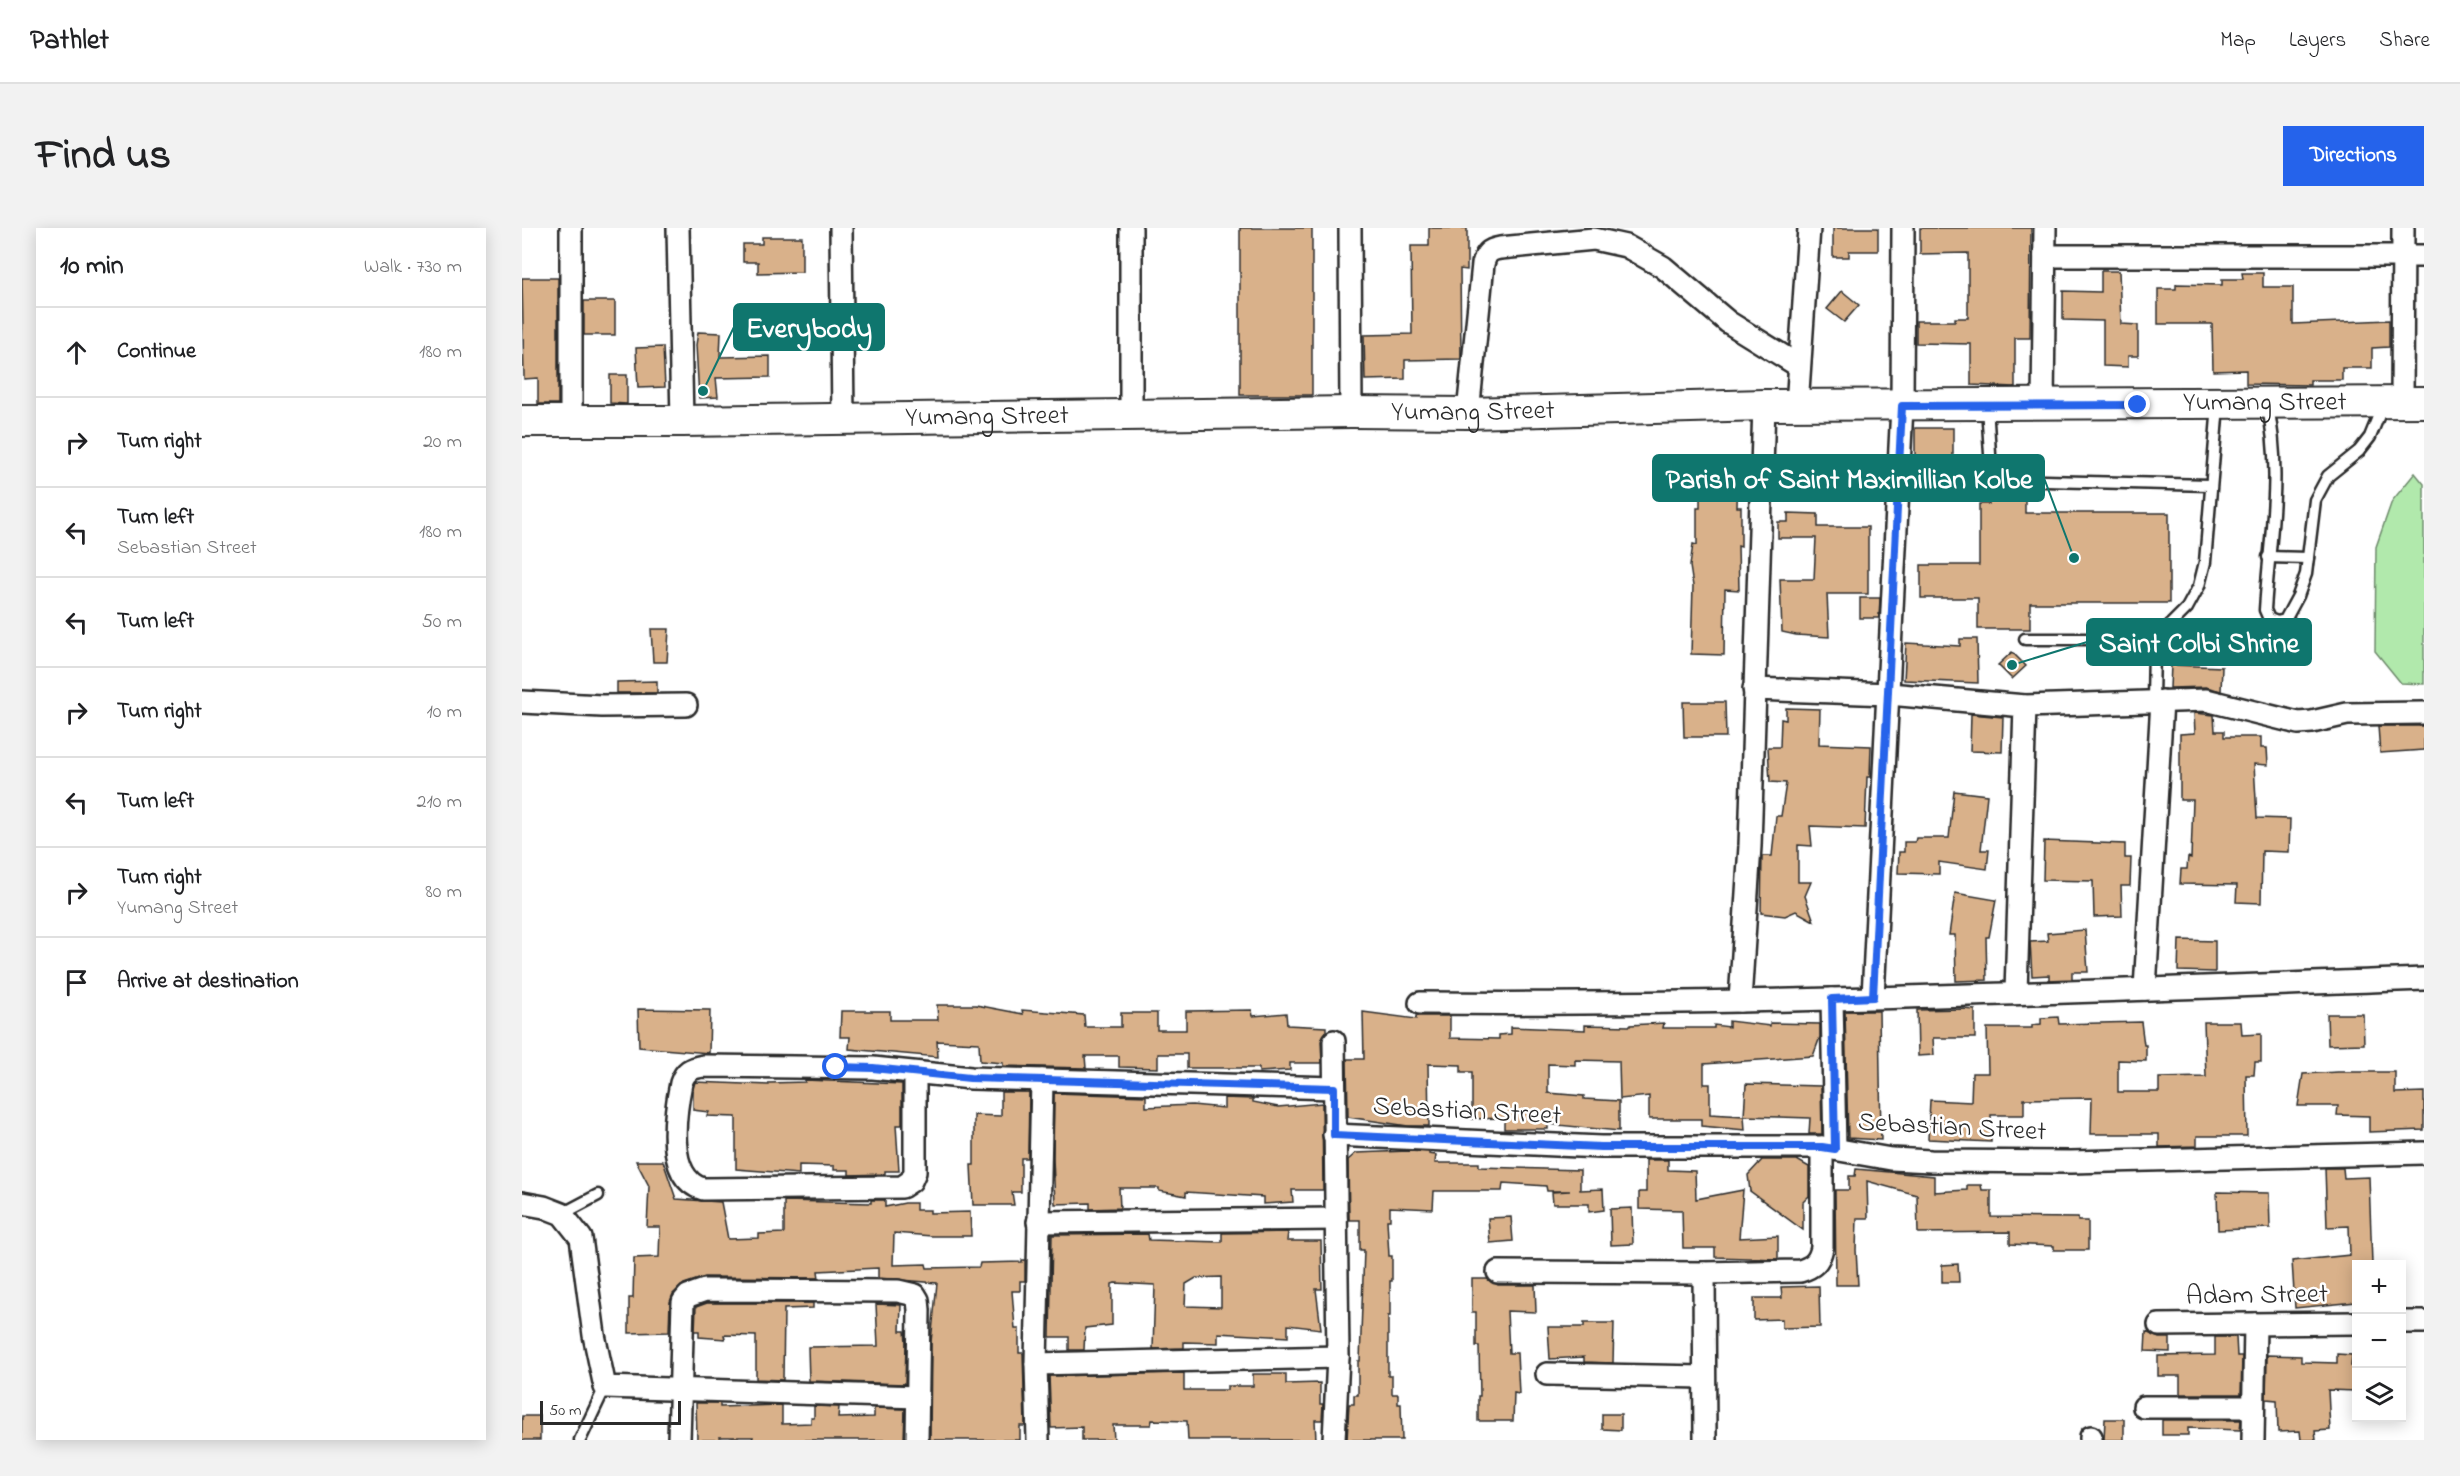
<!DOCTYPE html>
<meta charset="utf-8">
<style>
:root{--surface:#fff;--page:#f2f2f2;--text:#202124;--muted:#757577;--line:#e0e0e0;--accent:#2563eb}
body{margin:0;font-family:"Indie Flower",sans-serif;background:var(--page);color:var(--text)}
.controls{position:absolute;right:18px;bottom:18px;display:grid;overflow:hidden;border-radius:0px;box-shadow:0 3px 15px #0003}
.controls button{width:54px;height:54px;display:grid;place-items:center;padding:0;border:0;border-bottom:2px solid var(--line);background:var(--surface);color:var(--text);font:30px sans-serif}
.scale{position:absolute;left:18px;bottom:15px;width:141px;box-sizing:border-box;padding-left:6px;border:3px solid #2b2b2b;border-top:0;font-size:16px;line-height:21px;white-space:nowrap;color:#2b2b2b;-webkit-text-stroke:4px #fff;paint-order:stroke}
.stop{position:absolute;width:18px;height:18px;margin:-14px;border:4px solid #2563eb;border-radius:50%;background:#fff}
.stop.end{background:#2563eb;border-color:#fff;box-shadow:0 2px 6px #0008}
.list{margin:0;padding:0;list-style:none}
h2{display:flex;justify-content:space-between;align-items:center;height:78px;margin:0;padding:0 24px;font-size:26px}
h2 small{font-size:20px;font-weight:400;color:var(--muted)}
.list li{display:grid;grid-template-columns:39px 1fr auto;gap:18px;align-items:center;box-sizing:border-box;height:90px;padding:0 24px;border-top:2px solid var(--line)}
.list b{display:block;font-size:22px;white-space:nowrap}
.list p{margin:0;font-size:20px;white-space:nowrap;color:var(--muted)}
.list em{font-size:20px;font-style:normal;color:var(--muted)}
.icon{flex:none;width:33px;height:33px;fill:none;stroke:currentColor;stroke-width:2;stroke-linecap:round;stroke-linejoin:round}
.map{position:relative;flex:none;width:1902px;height:1212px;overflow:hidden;border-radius:0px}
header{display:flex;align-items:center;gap:36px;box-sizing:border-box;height:84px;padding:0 30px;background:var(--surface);border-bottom:2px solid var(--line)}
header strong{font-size:28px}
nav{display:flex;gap:33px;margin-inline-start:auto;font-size:21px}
.intro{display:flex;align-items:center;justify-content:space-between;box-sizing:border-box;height:144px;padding:0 36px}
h1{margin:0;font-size:42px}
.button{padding:15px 27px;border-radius:0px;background:var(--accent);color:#fff;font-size:21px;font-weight:700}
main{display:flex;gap:36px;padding:0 36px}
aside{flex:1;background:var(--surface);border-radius:0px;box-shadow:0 3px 15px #0003}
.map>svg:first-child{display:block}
.green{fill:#b1e9ac;stroke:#6e8a6c;stroke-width:1.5}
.building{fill:#d9b18a;stroke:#2b2b2b;stroke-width:1.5;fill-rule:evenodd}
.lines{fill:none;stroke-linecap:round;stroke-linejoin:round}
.lane-casing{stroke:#2b2b2b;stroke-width:15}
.street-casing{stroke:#2b2b2b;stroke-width:26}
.secondary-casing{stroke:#2b2b2b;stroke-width:34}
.lane{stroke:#fff;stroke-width:10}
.street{stroke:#fff;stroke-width:21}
.secondary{stroke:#fff;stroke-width:30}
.route{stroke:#2563eb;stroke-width:8}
.labels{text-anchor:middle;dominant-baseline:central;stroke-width:5;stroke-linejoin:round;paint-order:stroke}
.street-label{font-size:27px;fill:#2b2b2b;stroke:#fff}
.leader{fill:none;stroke:#0f766e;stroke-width:2}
.callout-dot{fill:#0f766e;stroke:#fff;stroke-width:2}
.callout{fill:#0f766e;stroke:#0f766e;stroke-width:2}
.callout-label{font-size:28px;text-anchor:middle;font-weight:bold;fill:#fff}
</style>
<header>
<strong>Pathlet</strong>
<nav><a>Map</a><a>Layers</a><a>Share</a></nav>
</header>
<div class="intro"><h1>Find us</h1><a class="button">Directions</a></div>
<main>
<aside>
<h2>10 min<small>Walk · 730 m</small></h2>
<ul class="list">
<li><svg class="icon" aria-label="ahead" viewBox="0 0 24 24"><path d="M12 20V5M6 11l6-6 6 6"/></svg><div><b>Continue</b></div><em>180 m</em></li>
<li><svg class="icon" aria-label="right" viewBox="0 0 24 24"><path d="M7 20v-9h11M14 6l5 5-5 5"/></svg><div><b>Turn right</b></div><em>20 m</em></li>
<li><svg class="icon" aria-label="left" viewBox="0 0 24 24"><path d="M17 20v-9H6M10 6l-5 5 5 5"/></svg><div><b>Turn left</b><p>Sebastian Street</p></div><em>180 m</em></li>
<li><svg class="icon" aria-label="left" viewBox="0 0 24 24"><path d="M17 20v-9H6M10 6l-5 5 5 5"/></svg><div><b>Turn left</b></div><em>50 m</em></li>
<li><svg class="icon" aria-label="right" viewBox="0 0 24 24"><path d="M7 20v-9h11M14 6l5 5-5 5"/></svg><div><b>Turn right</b></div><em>10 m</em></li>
<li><svg class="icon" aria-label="left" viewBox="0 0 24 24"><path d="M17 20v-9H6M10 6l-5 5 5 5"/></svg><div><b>Turn left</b></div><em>210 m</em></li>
<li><svg class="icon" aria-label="right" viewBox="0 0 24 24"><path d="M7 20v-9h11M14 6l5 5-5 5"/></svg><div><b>Turn right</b><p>Yumang Street</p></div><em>80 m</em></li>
<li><svg class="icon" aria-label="arrive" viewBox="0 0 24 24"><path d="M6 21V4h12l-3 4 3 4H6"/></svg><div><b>Arrive at destination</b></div></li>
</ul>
</aside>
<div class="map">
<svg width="1902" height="1212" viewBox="0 0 1902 1212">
<rect width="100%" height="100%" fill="#fff"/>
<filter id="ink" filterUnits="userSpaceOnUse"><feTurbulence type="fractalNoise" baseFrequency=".0167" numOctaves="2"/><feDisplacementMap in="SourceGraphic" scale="12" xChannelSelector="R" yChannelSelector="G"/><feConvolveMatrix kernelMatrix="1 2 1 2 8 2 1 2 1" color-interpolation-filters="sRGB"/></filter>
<g filter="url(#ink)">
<!-- green -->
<polygon class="green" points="1893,245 1902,256 1902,456 1879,455 1853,423 1854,319 1870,273"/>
<!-- building -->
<g class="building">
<rect x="718" y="0" width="72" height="167"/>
<polygon points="907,0 945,0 945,42 938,41 939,131 883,132 883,151 843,152 842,107 890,106 889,18 907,18"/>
<polygon points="1311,0 1356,0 1356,23 1327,23 1327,29 1311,29"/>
<polygon points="1398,0 1509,0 1508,110 1493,110 1493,159 1449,157 1449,116 1394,115 1394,93 1433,93 1433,90 1446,90 1446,25 1398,26"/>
<polygon points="240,9 280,9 280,44 236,45 236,34 221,34 221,16 240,16"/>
<polygon points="1579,43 1597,43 1599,96 1616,97 1616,128 1606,128 1606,139 1581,138 1581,93 1541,92 1541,63 1579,64"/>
<polygon points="1720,45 1741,45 1741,59 1771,59 1771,96 1867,92 1867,119 1850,120 1850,140 1820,140 1820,152 1788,152 1788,157 1724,156 1724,142 1691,143 1690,96 1636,96 1636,61 1654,61 1654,56 1700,57 1700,51 1721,51"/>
<polygon points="0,50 36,50 36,176 16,176 16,150 2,151"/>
<polygon points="1320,63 1337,77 1322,94 1305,81"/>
<rect x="62" y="73" width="31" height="34"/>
<polygon points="176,104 199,105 198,129 248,128 248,149 194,150 196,169 177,170 174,117"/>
<polygon points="141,119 143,159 116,160 114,120"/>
<polygon points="88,147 105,147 105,176 88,175"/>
<polygon points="1393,200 1431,200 1431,241 1393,240"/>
<polygon points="1178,235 1216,236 1215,279 1219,279 1219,319 1216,318 1217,362 1203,361 1202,427 1169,426 1171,358 1168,338 1171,316 1175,317 1175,280 1178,280"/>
<polygon points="1467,263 1503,263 1503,285 1647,285 1647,375 1508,375 1508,401 1456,401 1456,370 1399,370 1399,337 1457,337 1457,276 1467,276"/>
<polygon points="1266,285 1296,286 1296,299 1346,299 1346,366 1305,366 1307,409 1274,407 1260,404 1258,351 1292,351 1294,310 1256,310 1256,294 1266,294"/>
<polygon points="1338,370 1358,370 1357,390 1338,390"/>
<polygon points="129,401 147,401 145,434 131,434"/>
<polygon points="1438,411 1455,411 1456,455 1382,452 1384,415 1438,418"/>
<polygon points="1490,424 1504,438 1490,451 1476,437"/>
<polygon points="1649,437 1700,439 1699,463 1684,459 1648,460"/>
<polygon points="135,453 135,465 95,465 95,454"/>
<polygon points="1161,474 1203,474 1204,509 1162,509"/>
<polygon points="1264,480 1298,481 1297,516 1349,518 1348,549 1345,549 1343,600 1288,598 1290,618 1276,617 1276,654 1289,654 1283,668 1292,693 1274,683 1263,688 1239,685 1240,628 1250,628 1254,588 1259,588 1264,555 1248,554 1246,519 1258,519 1259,491 1264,492"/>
<polygon points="1672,485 1692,487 1693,503 1702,503 1702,509 1739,509 1739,520 1745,520 1746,537 1732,536 1735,590 1768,591 1767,624 1740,623 1739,675 1714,674 1715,657 1658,656 1659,641 1665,641 1666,629 1669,630 1671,572 1658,572 1658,506 1673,505"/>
<polygon points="1449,486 1481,489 1480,524 1448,523"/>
<polygon points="1856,498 1902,498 1902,522 1858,525"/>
<polygon points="1432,563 1465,567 1459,622 1467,622 1465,641 1417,634 1417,646 1376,645 1377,624 1382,624 1382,614 1393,614 1394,610 1427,610"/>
<polygon points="1522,613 1603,616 1603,630 1609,630 1608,658 1599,658 1600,688 1572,689 1571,653 1521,652"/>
<polygon points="1433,665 1474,672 1467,709 1464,709 1465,752 1434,753 1433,707 1427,707"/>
<polygon points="1563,702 1566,744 1550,744 1550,751 1527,752 1527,747 1510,748 1508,714 1526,713 1525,705"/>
<polygon points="1657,712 1693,713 1693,744 1656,743"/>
<polygon points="415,777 454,777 501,786 500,782 562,787 563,799 599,799 599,785 635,785 635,802 664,802 664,783 730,782 731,788 764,785 765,797 804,799 804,804 799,813 800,835 768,835 768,842 737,844 737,840 665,840 665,826 636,826 636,840 597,839 597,828 563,828 564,840 481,838 481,835 458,833 457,815 415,813 416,829 327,821 328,809 318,809 319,783 368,783 368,792 416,792"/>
<polygon points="116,781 188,782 187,825 117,819"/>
<polygon points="1442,781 1453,782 1453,810 1411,810 1412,827 1396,828 1395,782"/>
<polygon points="1323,783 1357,783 1359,912 1326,910"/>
<polygon points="841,784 894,791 894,788 928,788 928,810 977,811 977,807 989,806 989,799 1063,802 1063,797 1108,798 1108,797 1142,795 1141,800 1192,800 1192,797 1207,799 1207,793 1248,798 1248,795 1298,796 1298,809 1291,828 1182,836 1182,856 1188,856 1188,886 1222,888 1223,902 1179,898 1179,891 1127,891 1127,868 1098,871 1097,833 1053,832 1053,837 1026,836 1026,865 1062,868 1062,871 1097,873 1097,903 1026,896 1026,901 982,901 982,890 950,891 950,844 939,844 939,837 906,836 907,898 886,898 826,889 825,831 842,831"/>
<polygon points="1805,786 1841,786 1842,816 1806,817"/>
<polygon points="1536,789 1537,796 1619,794 1622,817 1624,817 1624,833 1596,832 1596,864 1637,864 1637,850 1684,849 1682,794 1719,794 1720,807 1739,806 1739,834 1733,834 1732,847 1724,847 1725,908 1675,908 1675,918 1637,919 1637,906 1569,906 1570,870 1502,871 1502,887 1469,887 1469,914 1406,911 1408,872 1449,874 1450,845 1466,845 1465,800 1510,800 1510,797 1519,796 1519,790"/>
<polygon points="1816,844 1873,844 1873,865 1902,864 1902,902 1847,904 1847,888 1815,887 1816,878 1776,878 1781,846"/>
<polygon points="283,852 380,856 380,897 374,897 377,943 363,943 363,946 327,947 327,942 312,942 312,938 277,937 277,946 214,941 214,889 185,888 187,884 171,882 171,861 173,854 247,857 247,855 283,854"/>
<polygon points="1224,856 1299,858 1300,906 1287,906 1288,890 1222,888"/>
<polygon points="479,864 507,864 506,930 499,930 499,964 490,964 492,977 451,977 449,937 452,937 452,887 479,888"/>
<polygon points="532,865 624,868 624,879 670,877 702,880 702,870 731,871 731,874 756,879 800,875 801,962 770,962 771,974 741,976 741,969 664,964 664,968 637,963 637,960 597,960 598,980 568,981 568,975 533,976 531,930"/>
<polygon points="886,923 907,924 907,926 914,927 913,935 957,935 957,939 1058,942 1058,962 1081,961 1082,982 1067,984 1067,976 1031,976 1030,964 1048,963 1025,963 1024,958 981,955 980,963 912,963 911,981 868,979 868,992 865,992 867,1028 870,1028 870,1053 868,1053 868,1088 866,1088 866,1148 870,1148 870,1166 876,1166 876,1176 879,1176 880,1212 825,1212 827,1176 832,1176 832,1167 836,1167 836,1133 838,1133 842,1022 838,1022 838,992 827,992 826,932 834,925"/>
<polygon points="1124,932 1146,932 1146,942 1173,943 1174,971 1221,962 1217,1010 1256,1008 1256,1031 1193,1029 1193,1020 1161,1020 1160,982 1117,981 1117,964 1124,964"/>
<polygon points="1240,932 1275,932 1287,939 1287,968 1281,974 1281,1002 1228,963 1226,947"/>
<polygon points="114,933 141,933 154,971 199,974 206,1011 237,1010 237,1006 262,1005 262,973 349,975 349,972 363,972 363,979 383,975 394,975 394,982 408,982 408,985 448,984 449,1008 410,1008 372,1005 371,1037 404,1036 405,1040 457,1039 458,1035 500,1034 500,1032 503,1032 503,1053 498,1053 498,1063 490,1063 493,1101 497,1101 497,1125 501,1125 503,1198 498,1198 498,1212 408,1212 409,1114 415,1055 356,1050 356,1040 296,1043 297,1050 183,1049 162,1056 151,1066 148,1074 147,1104 107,1105 107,1070 111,1070 112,1030 137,1029 138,999 125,999 127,958"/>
<polygon points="1803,940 1821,940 1822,950 1847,949 1850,1036 1834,1036 1834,1074 1773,1080 1770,1033 1828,1027 1827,998 1805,999"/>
<polygon points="1334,941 1412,948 1412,964 1445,962 1445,957 1459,957 1460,962 1469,962 1469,989 1556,990 1556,993 1566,993 1566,1022 1532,1022 1532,1018 1488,1016 1488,1004 1396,1005 1395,967 1345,953 1346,990 1335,990 1334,1022 1336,1057 1314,1057 1313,962 1327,962 1327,948 1333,948"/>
<polygon points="1695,964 1747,965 1748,1000 1696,1002"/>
<polygon points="1110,980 1111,1016 1089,1017 1088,981"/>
<polygon points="989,989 991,1013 968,1015 966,990"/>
<path d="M766,1004L765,1013H799L800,1061H794L799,1101L766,1097V1109L696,1105V1115L662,1114V1120L631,1121L633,1057L593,1055L590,1056V1097L563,1100L562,1122H547V1109H528L530,1007L626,1006L627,1012L700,1014V1005ZM699,1049V1079L663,1078L664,1056L674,1050Z"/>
<polygon points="1436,1036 1437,1054 1420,1054 1420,1037"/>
<polygon points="950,1051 965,1051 976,1057 1013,1057 1014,1084 985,1083 987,1125 995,1125 997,1166 992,1165 991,1193 956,1193 956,1168 958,1168 957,1118 954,1118 954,1084 950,1084"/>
<polygon points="1297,1058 1298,1099 1260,1100 1260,1091 1232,1092 1232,1070 1260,1070 1259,1059"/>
<polygon points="185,1075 291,1075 291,1080 262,1081 261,1152 234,1151 234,1108 202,1107 203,1111 177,1109 177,1103 173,1103 174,1079"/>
<polygon points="354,1076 379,1077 378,1103 383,1103 384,1114 383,1156 287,1153 286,1119 356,1118"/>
<polygon points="1062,1095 1092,1095 1091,1135 1062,1134 1062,1129 1028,1131 1026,1099 1062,1099"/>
<polygon points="1624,1104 1637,1110 1648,1110 1648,1124 1623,1123"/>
<polygon points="1693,1109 1714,1109 1715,1128 1720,1128 1719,1166 1658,1166 1658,1148 1636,1148 1636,1128 1693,1127"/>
<polygon points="1815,1126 1830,1127 1829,1138 1834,1138 1834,1163 1806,1162 1808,1202 1793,1203 1794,1212 1779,1212 1778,1203 1756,1204 1755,1172 1744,1171 1745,1127 1779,1128 1779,1134 1815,1135"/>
<polygon points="662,1145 662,1162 705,1162 705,1158 731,1158 731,1146 764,1146 764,1156 798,1155 798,1176 801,1176 800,1192 793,1192 794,1212 666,1212 665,1193 630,1192 629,1197 591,1197 592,1212 560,1212 560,1199 529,1200 527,1148"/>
<polygon points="174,1175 198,1175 198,1179 260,1177 260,1196 289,1195 289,1190 292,1190 292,1178 317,1179 316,1190 352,1189 352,1180 383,1181 382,1212 230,1212 231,1209 198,1209 199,1212 175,1212"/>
<polygon points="1080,1186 1099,1186 1099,1202 1080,1201"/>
<rect x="0" y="1188" width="18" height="24"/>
<polygon points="1583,1191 1602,1191 1602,1212 1582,1212"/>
<polygon points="1640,1192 1719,1192 1718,1202 1666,1200 1666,1207 1640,1207"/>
</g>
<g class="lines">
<!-- lane casing -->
<g class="lane-casing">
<g id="lane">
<path d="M1745,176C1761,242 1747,315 1743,382L1747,391L1755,394L1763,392L1776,368L1784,346L1793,272L1806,248L1837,223L1848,209L1861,177"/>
<polyline points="1465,178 1469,242 1477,250 1486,252 1688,257"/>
<polyline points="1746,329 1786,330"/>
<polyline points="1503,411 1635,411"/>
<polyline points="1631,473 1632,421 1642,403 1665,380 1677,358 1683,334 1696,177"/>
<polyline points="40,986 76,967"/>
<polyline points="58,1212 83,1159"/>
</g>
</g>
<!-- street casing -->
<g class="street-casing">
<g id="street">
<polyline points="156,0 160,193"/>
<polyline points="319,0 321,192"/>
<polyline points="609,0 609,188"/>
<polyline points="828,0 829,184"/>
<polyline points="1523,28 1902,28"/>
<polyline points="1880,174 1881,0"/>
<polyline points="1521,177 1523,0"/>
<polyline points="1275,178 1287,0"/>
<path d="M946,185L961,36C964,25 967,22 978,20L1072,11L1104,18L1141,39L1206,94L1277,138"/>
<polyline points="49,193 49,0"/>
<polyline points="1232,461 1367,466 1503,478 1684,472 1776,495 1790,494 1825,486 1902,485"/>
<polyline points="0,474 80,478 164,477"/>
<polyline points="1623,761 1640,473"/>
<polyline points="1494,764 1503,478"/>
<polyline points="1351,769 1380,178 1381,0"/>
<polyline points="1310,771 1313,921"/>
<polyline points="1218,773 1228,618 1242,177"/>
<path d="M898,775C1233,778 1568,763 1902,751"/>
<path d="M393,845V944L389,953L380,959L181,961C143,950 153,885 159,855C163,843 169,840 181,838L351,840L449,850L812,860"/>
<polyline points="812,907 1079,919 1300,919 1369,931 1409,933 1549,934 1902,925"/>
<polyline points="0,975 22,979 40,986 59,1010 72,1107 83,1159 396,1169"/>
<polyline points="516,994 814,991"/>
<path d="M976,1044L1182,1045L1278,1043C1291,1039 1297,1034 1300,1020V919"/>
<polyline points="1182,1045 1183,1212"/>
<polyline points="1880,1094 1902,1094"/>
<polyline points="1637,1097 1834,1095"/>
<polyline points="514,1136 816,1129"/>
<polyline points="1025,1146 1182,1149"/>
<polyline points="1622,1179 1731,1179"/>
<polyline points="157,1212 161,1074 166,1068 183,1062 376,1063 393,1067 396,1072 397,1082 395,1212"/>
<polyline points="516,1212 514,1136 520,852"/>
<polyline points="812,1212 816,1129 812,813"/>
<polyline points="1569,1212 1569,1209"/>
<polyline points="1731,1212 1733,1096"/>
</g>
</g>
<!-- secondary casing -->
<g class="secondary-casing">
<g id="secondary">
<path id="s1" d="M0,193H160L829,184L946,185L1242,177L1902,174"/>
</g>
</g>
<!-- lane -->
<use href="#lane" class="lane"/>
<!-- street -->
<use href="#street" class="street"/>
<!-- secondary -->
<use href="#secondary" class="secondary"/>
</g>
</g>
<g class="lines" filter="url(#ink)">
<!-- route -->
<polyline class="route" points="314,839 351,840 448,850 812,860 812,907 1079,919 1300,919 1313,921 1310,771 1351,769 1380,178 1616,177"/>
</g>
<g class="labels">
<!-- street labels -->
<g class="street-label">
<text stroke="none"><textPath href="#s1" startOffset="1743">Yumang Street</textPath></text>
<text stroke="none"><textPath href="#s1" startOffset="951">Yumang Street</textPath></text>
<text stroke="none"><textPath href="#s1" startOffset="465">Yumang Street</textPath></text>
<text transform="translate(945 884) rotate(3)">Sebastian Street</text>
<text transform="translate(1430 900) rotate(3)">Sebastian Street</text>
<text transform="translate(1735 1068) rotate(-1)">Adam Street</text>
</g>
</g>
<!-- callouts -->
<path class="leader" d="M181 163L212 99M1552 330L1522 250M1490 437L1565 414"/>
<g class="callout-dot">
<circle cx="181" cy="163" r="6"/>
<circle cx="1552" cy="330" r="6"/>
<circle cx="1490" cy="437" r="6"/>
</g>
<g class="callout">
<rect x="212" y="76" width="150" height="46" rx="6"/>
<rect x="1131" y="227" width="391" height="46" rx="6"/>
<rect x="1565" y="391" width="224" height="46" rx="6"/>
</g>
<g class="callout-label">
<text x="287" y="109">Everybody</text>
<text x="1327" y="260">Parish of Saint Maximillian Kolbe</text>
<text x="1677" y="424">Saint Colbi Shrine</text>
</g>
</svg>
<div class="controls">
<button>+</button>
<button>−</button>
<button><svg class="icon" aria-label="layers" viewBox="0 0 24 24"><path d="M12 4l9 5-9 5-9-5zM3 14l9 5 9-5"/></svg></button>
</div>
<div class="scale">50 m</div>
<div class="stop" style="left:314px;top:839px"></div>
<div class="stop end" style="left:1616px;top:177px"></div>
</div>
</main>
